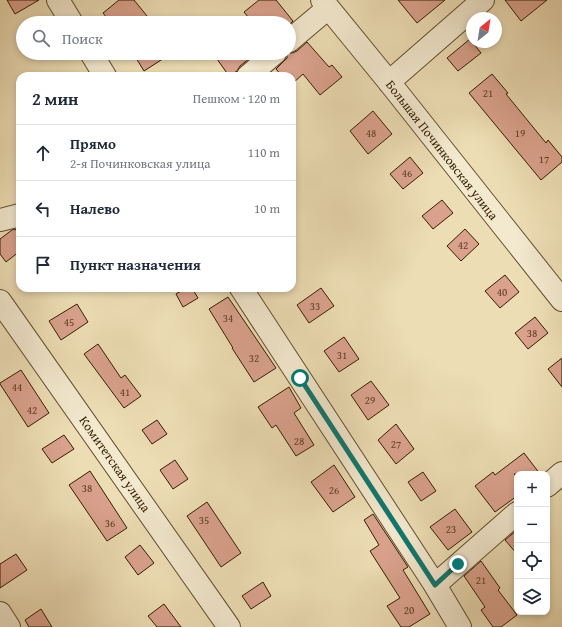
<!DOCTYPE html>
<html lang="ru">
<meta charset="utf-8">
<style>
:root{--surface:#fff;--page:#f6f6f7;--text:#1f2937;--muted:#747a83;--line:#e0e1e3}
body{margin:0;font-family:"Gentium Book Plus",serif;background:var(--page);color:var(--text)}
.controls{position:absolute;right:12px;bottom:12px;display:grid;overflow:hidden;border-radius:8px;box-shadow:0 2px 6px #0003}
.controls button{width:36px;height:36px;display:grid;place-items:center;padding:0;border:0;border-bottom:1px solid var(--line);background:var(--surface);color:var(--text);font:20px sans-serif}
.compass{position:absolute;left:466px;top:12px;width:36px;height:36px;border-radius:50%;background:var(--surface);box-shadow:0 2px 6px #0003;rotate:30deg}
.stop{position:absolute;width:12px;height:12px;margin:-9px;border:3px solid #0f766e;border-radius:50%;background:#fff}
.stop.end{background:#0f766e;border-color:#fff;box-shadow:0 1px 4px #0008}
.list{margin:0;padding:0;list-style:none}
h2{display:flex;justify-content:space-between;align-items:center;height:52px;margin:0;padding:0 16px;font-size:17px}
h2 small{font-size:13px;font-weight:400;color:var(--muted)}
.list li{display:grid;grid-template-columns:26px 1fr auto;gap:12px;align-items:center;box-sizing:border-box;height:56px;padding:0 16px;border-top:1px solid var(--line)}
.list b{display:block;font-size:15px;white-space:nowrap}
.list p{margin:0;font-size:13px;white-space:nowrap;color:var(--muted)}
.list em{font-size:13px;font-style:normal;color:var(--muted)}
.icon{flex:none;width:22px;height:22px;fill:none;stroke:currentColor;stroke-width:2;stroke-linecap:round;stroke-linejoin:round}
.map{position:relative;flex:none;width:562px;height:627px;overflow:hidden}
.search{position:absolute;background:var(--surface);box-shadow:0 2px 6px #0003;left:16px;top:16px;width:280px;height:44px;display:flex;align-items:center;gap:10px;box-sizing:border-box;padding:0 14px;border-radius:22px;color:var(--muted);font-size:15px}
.panel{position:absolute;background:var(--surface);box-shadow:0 2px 6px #0003;left:16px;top:72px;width:280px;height:220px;border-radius:12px}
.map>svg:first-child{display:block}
.building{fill:#daa28d;stroke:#341e00}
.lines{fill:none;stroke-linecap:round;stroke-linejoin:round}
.minor-casing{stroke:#624e2d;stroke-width:24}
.minor{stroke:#f3e9cf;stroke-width:22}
.route{stroke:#0f766e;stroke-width:5}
.labels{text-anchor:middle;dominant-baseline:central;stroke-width:4;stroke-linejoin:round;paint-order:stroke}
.number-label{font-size:11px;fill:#5e3f23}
.street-label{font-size:13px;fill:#341e00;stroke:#f3e9cf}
</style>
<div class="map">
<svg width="562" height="627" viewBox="0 0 562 627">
<rect width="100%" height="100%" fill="#edddb5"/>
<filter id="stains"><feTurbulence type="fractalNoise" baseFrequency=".005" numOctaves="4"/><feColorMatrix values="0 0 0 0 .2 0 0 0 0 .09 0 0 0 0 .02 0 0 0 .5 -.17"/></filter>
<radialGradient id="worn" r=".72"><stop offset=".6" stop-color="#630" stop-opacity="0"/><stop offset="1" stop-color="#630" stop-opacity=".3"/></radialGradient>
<!-- building -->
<g class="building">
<polygon points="7,0 39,0 15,14"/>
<polygon points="119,0 134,0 147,16 139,23 111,23 103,13"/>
<polygon points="259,0 276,0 293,21 289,25 289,23 253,23 244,12"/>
<polygon points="398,0 445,0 417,23"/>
<polygon points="505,0 547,0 521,21"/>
<polygon points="470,39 481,53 458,71 447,58"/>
<polygon points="307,42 329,67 332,65 342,77 320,95 303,74 292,84 292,76 282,76 276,69 287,58 287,53 292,53 297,51"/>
<polygon points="133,53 172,53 144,71"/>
<polygon points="225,53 246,53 250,58 240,66 237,71 229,76 217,59"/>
<polygon points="492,74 508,93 506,94 546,143 548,140 562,157 562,162 541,180 469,93"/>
<polygon points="373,111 392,134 368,154 350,131"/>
<polygon points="410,157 423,173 403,189 390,174"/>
<polygon points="442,200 453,213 433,229 422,216"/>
<polygon points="15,229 20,235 20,251 6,262 0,254 0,239 12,230"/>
<polygon points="465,229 479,244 461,261 447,246"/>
<polygon points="505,275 519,292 500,308 485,291"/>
<polygon points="186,288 192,288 198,298 183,307 176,294"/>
<polygon points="321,288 334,306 309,323 297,305"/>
<polygon points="228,297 276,368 254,382 232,348 233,348 209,309"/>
<polygon points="77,304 88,322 61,340 49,321"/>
<polygon points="535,317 548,333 528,349 515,333"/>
<polygon points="344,337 359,359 339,372 324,351"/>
<polygon points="98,344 121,378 125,375 141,396 124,408 84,354"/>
<polygon points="562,358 562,387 548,369"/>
<polygon points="21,370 49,413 28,427 0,384 0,383"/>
<polygon points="371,381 389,405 368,420 351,395"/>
<polygon points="289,387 301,408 294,413 314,445 296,456 276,425 272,428 258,407"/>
<polygon points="157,420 167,434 152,444 142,430"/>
<polygon points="396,424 414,449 396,464 378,440"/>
<polygon points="64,435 74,449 52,463 42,449"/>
<polygon points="524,453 540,474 514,474 517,477 517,496 495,512 475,486 493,472 495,475"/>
<polygon points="175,460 188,479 173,489 160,470"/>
<polygon points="334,465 355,497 333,512 311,482"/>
<polygon points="90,471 127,528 107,541 69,485"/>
<polygon points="423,472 436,491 421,501 408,482"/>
<polygon points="207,502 241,553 221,567 187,516"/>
<polygon points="455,509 472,532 448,550 430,527"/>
<polygon points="373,514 408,567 403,570 430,614 409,627 401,627 387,606 400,598 370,551 379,545 364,520"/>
<polygon points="517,530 517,554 505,540"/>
<polygon points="140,545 154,563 138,575 125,557"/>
<polygon points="16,554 27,570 0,588 0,564"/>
<polygon points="481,561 500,588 498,590 517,615 501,627 493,627 481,610 485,607 464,576"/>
<polygon points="263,582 271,596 251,609 242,596"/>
<polygon points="164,604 181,627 157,627 148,616"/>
<polygon points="41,609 52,627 29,627 25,620"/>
</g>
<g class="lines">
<!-- minor casing -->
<g class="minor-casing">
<g id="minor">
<polyline points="58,0 72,23"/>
<polyline points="322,0 389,82 562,300"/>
<polyline points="289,41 328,8"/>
<polyline points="91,53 105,76"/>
<polyline points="248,76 275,53"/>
<polyline points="389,82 483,0"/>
<polyline points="0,220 20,215"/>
<polyline points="241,288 435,585 460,627"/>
<polyline points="0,301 229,627"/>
<polyline points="547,486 562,473"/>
<polyline points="435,585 517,513"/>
<polyline points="0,613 9,627"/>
</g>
</g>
<!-- minor -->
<use href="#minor" class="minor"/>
</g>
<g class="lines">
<!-- route -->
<polyline class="route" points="300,378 435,585 458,564"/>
</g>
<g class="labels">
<!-- number labels -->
<g class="number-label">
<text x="488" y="93">21</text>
<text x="371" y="133">48</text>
<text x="520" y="133">19</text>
<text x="544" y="159">17</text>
<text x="407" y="173">46</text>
<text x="463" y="245">42</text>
<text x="502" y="292">40</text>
<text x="315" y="306">33</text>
<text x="228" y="318">34</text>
<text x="69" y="322">45</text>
<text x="532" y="333">38</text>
<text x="342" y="355">31</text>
<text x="254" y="358">32</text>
<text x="17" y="387">44</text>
<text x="125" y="392">41</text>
<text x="370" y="400">29</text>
<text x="32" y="410">42</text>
<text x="299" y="441">28</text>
<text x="396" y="444">27</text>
<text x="87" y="488">38</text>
<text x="334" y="490">26</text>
<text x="204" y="520">35</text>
<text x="110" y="523">36</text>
<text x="451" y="529">23</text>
<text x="481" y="580">21</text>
<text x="409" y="610">20</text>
</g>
<!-- street labels -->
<g class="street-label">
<text transform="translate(442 150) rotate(52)">Большая Починковская улица</text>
<text transform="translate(115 464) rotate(55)">Комитетская улица</text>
</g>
</g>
<rect width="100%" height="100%" filter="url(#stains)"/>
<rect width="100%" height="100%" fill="url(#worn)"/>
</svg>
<div class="controls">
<button>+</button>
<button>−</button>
<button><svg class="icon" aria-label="locate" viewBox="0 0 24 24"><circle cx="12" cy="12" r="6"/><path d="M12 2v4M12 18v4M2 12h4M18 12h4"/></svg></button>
<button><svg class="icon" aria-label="layers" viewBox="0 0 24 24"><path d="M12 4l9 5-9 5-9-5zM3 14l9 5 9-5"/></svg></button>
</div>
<svg class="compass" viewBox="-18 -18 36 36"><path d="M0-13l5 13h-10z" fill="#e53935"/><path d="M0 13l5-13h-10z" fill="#747a83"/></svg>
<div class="stop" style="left:300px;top:378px"></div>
<div class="stop end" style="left:458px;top:564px"></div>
<div class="search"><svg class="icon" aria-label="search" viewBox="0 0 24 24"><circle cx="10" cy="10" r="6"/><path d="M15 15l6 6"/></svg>Поиск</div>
<section class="panel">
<h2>2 мин<small>Пешком · 120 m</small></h2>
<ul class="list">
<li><svg class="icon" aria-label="ahead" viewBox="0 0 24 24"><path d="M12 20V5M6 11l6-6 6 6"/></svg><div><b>Прямо</b><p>2-я Починковская улица</p></div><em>110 m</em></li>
<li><svg class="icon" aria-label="left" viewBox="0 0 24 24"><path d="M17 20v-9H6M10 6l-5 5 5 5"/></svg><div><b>Налево</b></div><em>10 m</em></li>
<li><svg class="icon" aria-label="arrive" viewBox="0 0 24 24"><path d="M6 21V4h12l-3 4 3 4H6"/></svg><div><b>Пункт назначения</b></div></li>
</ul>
</section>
</div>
